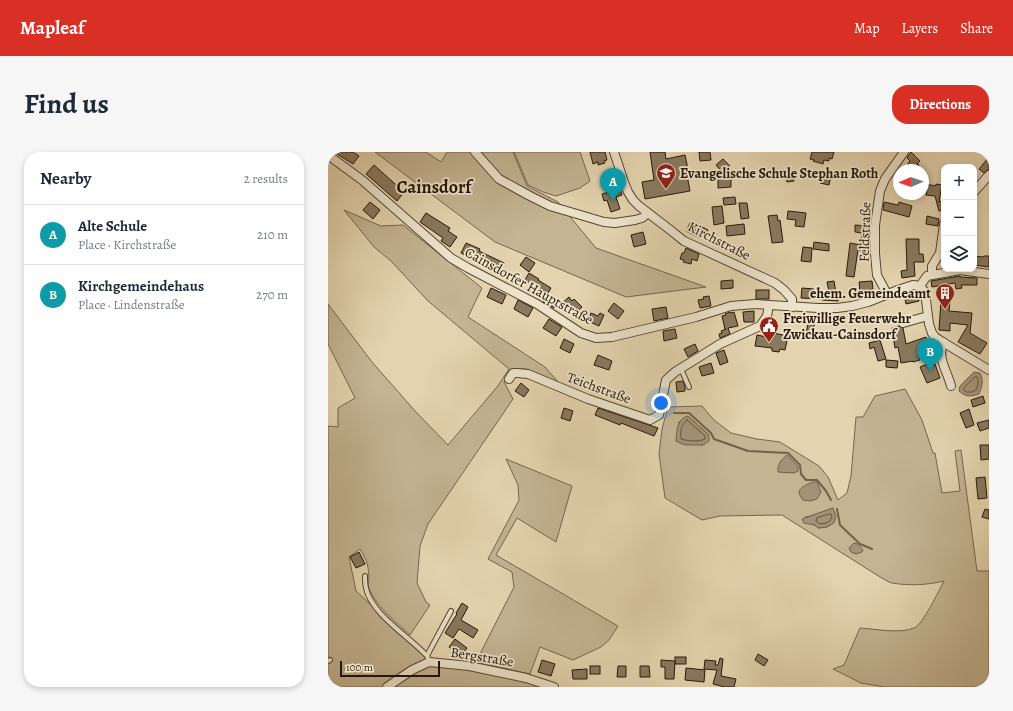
<!DOCTYPE html>
<meta charset="utf-8">
<style>
:root{--surface:#fff;--page:#f6f6f7;--text:#1f2937;--muted:#747a83;--line:#e0e1e3;--accent:#d93025}
body{margin:0;font-family:Alegreya,serif;background:var(--page);color:var(--text)}
.controls{position:absolute;right:12px;top:12px;display:grid;overflow:hidden;border-radius:8px;box-shadow:0 2px 6px #0003}
.controls button{width:36px;height:36px;display:grid;place-items:center;padding:0;border:0;border-bottom:1px solid var(--line);background:var(--surface);color:var(--text);font:20px sans-serif}
.compass{position:absolute;left:565px;top:12px;width:36px;height:36px;border-radius:50%;background:var(--surface);box-shadow:0 2px 6px #0003;rotate:268deg}
.scale{position:absolute;left:12px;bottom:10px;width:100px;box-sizing:border-box;padding-left:4px;border:2px solid #271606;border-top:0;font-size:11px;line-height:14px;white-space:nowrap;color:#271606;-webkit-text-stroke:3px #ede3cb;paint-order:stroke}
.you{position:absolute;left:333px;top:251px;width:14px;height:14px;margin:-10px;border:3px solid #fff;border-radius:50%;background:#1a73e8;box-shadow:0 0 0 6px #1a73e833}
.badge{display:grid;place-items:center;width:26px;height:26px;border-radius:50%;background:var(--accent);color:#fff;font-size:13px;font-weight:700}
.pin{position:absolute;translate:-50% -33px;filter:drop-shadow(0 1px 2px #0008)}
.pin::after{content:'';position:absolute;top:21px;width:14px;height:12px;background:inherit;clip-path:polygon(0 0,100% 0,50% 100%)}
.list{margin:0;padding:0;list-style:none}
h2{display:flex;justify-content:space-between;align-items:center;height:52px;margin:0;padding:0 16px;font-size:17px}
h2 small{font-size:13px;font-weight:400;color:var(--muted)}
.list li{display:grid;grid-template-columns:26px 1fr auto;gap:12px;align-items:center;box-sizing:border-box;height:60px;padding:0 16px;border-top:1px solid var(--line)}
.list b{display:block;font-size:15px;white-space:nowrap}
.list p{margin:0;font-size:13px;white-space:nowrap;color:var(--muted)}
.list em{font-size:13px;font-style:normal;color:var(--muted)}
.icon{flex:none;width:22px;height:22px;fill:none;stroke:currentColor;stroke-width:2;stroke-linecap:round;stroke-linejoin:round}
.map{position:relative;flex:none;width:661px;height:535px;overflow:hidden;border-radius:16px}
header{display:flex;align-items:center;gap:24px;box-sizing:border-box;height:56px;padding:0 20px;background:var(--accent);color:#fff}
header strong{font-size:19px}
nav{display:flex;gap:22px;margin-inline-start:auto;font-size:14px}
.intro{display:flex;align-items:center;justify-content:space-between;box-sizing:border-box;height:96px;padding:0 24px}
h1{margin:0;font-size:28px}
.button{padding:10px 18px;border-radius:16px;background:var(--accent);color:#fff;font-size:14px;font-weight:700}
main{display:flex;gap:24px;padding:0 24px}
aside{flex:1;background:var(--surface);border-radius:16px;box-shadow:0 2px 6px #0003}
.map>svg:first-child{display:block}
.green{fill:#c3b492;stroke:#75654c;fill-rule:evenodd}
.water{fill:#a39376;stroke:#716149}
.lines{fill:none;stroke-linecap:round;stroke-linejoin:round}
.shore{stroke:#65543e;stroke-width:1}
.stream{stroke:#716149;stroke-width:2}
.building{fill:#89795e;stroke:#271606}
.service-casing{stroke:#564630;stroke-width:6}
.minor-casing{stroke:#564630;stroke-width:10}
.service{stroke:#ede3cb;stroke-width:4}
.minor{stroke:#ede3cb;stroke-width:8}
.labels{text-anchor:middle;dominant-baseline:central;stroke-width:3.5;stroke-linejoin:round;paint-order:stroke}
.poi-label{font-size:14px;font-weight:bold;fill:#271606;stroke:#ede3cb;text-anchor:start}
.street-label{font-size:14px;fill:#271606;stroke:#ede3cb}
.district-label{font-size:18px;font-weight:bold;fill:#271606;stroke:#ede3cb}
</style>
<header>
<strong>Mapleaf</strong>
<nav><a>Map</a><a>Layers</a><a>Share</a></nav>
</header>
<div class="intro"><h1>Find us</h1><a class="button">Directions</a></div>
<main>
<aside>
<h2>Nearby<small>2 results</small></h2>
<ul class="list">
<li><span class="badge" style="background:#0f9aa8">A</span><div><b>Alte Schule</b><p>Place · Kirchstraße</p></div><em>210 m</em></li>
<li><span class="badge" style="background:#0f9aa8">B</span><div><b>Kirchgemeindehaus</b><p>Place · Lindenstraße</p></div><em>270 m</em></li>
</ul>
</aside>
<div class="map">
<svg width="661" height="535" viewBox="0 0 661 535">
<rect width="100%" height="100%" fill="#e3d4af"/>
<filter id="stains"><feTurbulence type="fractalNoise" baseFrequency=".005" numOctaves="4"/><feColorMatrix values="0 0 0 0 .2 0 0 0 0 .09 0 0 0 0 .02 0 0 0 .5 -.17"/></filter>
<radialGradient id="worn" r=".72"><stop offset=".6" stop-color="#630" stop-opacity="0"/><stop offset="1" stop-color="#630" stop-opacity=".3"/></radialGradient>
<!-- green -->
<g class="green">
<polygon points="47,0 98,0 113,10 119,0 185,0 199,34 230,50 268,96 378,135 298,145 167,90"/>
<polygon points="186,0 252,0 262,29 252,36 228,44 215,40 200,33"/>
<path d="M16,58L53,74L75,73L154,136L140,165L217,215L231,231L198,217H185L176,230L185,247L100,372L92,394L89,431L98,450L102,453L82,483C69,471 44,451 40,433C40,430 41,427 41,424C40,411 38,407 32,397L21,405L28,439L44,454L60,472L94,502L103,514L130,516L180,524L211,534V535H0V274L10,275V256L27,246L0,192V152L44,210L87,259L120,293L169,235L181,217L100,149L63,109L46,95Z"/>
<path d="M577,237L594,268L605,301H607L614,341L632,339L627,299L633,298L649,419H661V535H556L533,531L505,517L516,513L532,476C547,477 573,482 586,476C595,473 611,438 616,429C599,433 582,434 564,431C560,430 556,427 552,425L454,363L392,364L374,368L337,346L331,302L334,277L340,255L374,254L386,268L403,281L429,287L452,290L491,314L500,325L510,348L519,341L523,324L528,265H535L547,244ZM360,264L381,283L375,293L348,289L351,270ZM505,356L499,375L490,376L477,365L483,364Z"/>
<polygon points="178,307 244,334 228,390 189,366 168,403 290,474 281,488 273,495 245,508 212,495 202,522 148,510 186,435 184,420 160,407 191,348 190,333"/>
</g>
<!-- water -->
<g class="water">
<path d="M646,220L652,221C656,228 654,235 651,242C642,245 638,245 631,239L632,234Z"/>
<path d="M360,264L381,283V289L375,293H359L354,292L348,289C349,279 348,268 360,264Z"/>
<path d="M459,303L470,314V319L466,321L450,320C449,312 454,307 459,303Z"/>
<path d="M484,330H489L493,340L489,347L482,349L475,348C466,337 475,335 484,330Z"/>
<polygon points="505,356 508,364 506,371 499,375 490,376 487,373 476,371 474,367"/>
<polygon points="526,391 530,392 535,398 534,400 528,402 523,400 521,396"/>
</g>
<g class="lines">
<!-- shore -->
<g class="shore">
<path d="M647,225H649C651,229 650,234 648,238L644,240H638L636,238V236Z"/>
<path d="M359,268L377,284V287C371,290 359,289 353,287C352,280 353,272 359,268Z"/>
<polygon points="501,362 503,362 504,364 502,369 498,371 492,372 488,369 489,366"/>
</g>
<!-- stream -->
<g class="stream">
<polyline points="346,261 361,261 383,281 386,287 420,299 460,301 472,313 473,322 478,328 489,328 498,339 503,348"/>
<polyline points="509,357 512,373 532,392 544,397"/>
</g>
</g>
<!-- building -->
<g class="building">
<polygon points="6,0 25,0 31,4 25,12"/>
<polygon points="262,0 277,0 279,8 276,9 277,11 270,13 270,10 265,12"/>
<polygon points="322,0 337,0 338,7 357,3 361,22 359,23 362,39 317,47 314,30 326,28"/>
<polygon points="371,0 382,0 383,8 372,9"/>
<polygon points="484,0 506,0 504,7 501,6 501,9 496,8 495,12 485,9 486,8 482,7"/>
<polygon points="583,0 592,9 589,12 591,13 587,18 585,18 579,13 582,9 579,6"/>
<polygon points="661,5 661,18 659,18 656,21 651,17"/>
<polygon points="395,7 402,14 395,21 388,13"/>
<polygon points="46,13 76,40 69,49 38,22"/>
<polygon points="464,21 466,29 459,30 457,22"/>
<polygon points="494,22 503,24 501,33 492,31"/>
<polygon points="390,26 403,26 403,35 390,36"/>
<polygon points="597,32 608,34 608,32 614,33 611,50 616,48 616,57 611,59 607,44 598,43 599,40 596,39"/>
<polygon points="292,37 294,43 288,45 292,57 283,60 279,48 276,49 274,42"/>
<polygon points="407,45 408,52 396,53 395,46"/>
<polygon points="42,50 52,58 45,67 35,58"/>
<polygon points="556,50 570,53 571,50 584,54 581,65 555,58"/>
<polygon points="411,51 419,51 421,66 413,67"/>
<polygon points="394,54 396,71 386,73 384,55"/>
<polygon points="460,59 478,61 476,75 467,74 468,68 459,67"/>
<polygon points="98,61 122,76 120,79 129,85 122,95 113,89 115,86 92,70"/>
<polygon points="449,63 450,69 452,68 455,90 444,91 440,64"/>
<polygon points="599,64 611,67 610,74 598,72"/>
<polygon points="363,69 380,78 377,84 374,82 372,86 358,79"/>
<polygon points="416,72 417,82 399,84 398,74"/>
<polygon points="527,73 540,74 540,81 542,81 542,99 530,98 526,125 518,124 522,91 533,93 534,81 527,80"/>
<polygon points="315,80 318,92 306,95 303,83"/>
<polygon points="578,87 591,87 591,102 595,102 596,110 586,110 587,124 574,126 573,119 579,118"/>
<polygon points="486,90 501,92 501,99 485,97"/>
<polygon points="138,91 152,97 151,99 176,111 171,120 133,101"/>
<polygon points="475,95 484,96 483,110 473,109"/>
<polygon points="358,96 371,102 369,109 364,107 363,112 355,110 356,108 352,107 354,101 356,101"/>
<polygon points="646,104 655,105 656,104 661,104 661,115 646,113"/>
<polygon points="198,105 207,111 201,120 192,113"/>
<polygon points="201,121 211,127 210,128 223,136 220,141 197,128"/>
<polygon points="632,124 632,125 649,126 649,133 633,133 634,136 628,137 627,131 604,135 603,129"/>
<polygon points="405,128 405,136 393,137 393,129"/>
<polygon points="506,129 508,141 511,141 510,149 494,148 494,147 473,146 474,136 486,137 485,139 501,140 499,130"/>
<polygon points="544,129 545,137 532,139 531,130"/>
<polygon points="163,136 178,143 174,152 159,145"/>
<rect x="428" y="138" width="13" height="9"/>
<polygon points="590,140 591,149 578,152 576,143"/>
<polygon points="219,143 230,150 226,156 215,150"/>
<polygon points="381,144 383,154 372,156 370,148 376,147 375,145"/>
<polygon points="241,145 244,149 246,147 254,155 248,161 241,153 236,157 232,153"/>
<polygon points="190,148 205,156 200,165 186,157"/>
<polygon points="613,148 622,149 621,159 644,161 642,181 659,191 652,202 630,190 640,173 622,171 622,179 611,178"/>
<polygon points="286,151 296,159 290,167 280,159"/>
<polygon points="338,155 340,166 326,169 324,157"/>
<polygon points="426,159 426,170 416,170 415,160"/>
<polygon points="402,160 403,161 406,160 410,174 400,176 402,182 392,186 391,182 394,181 393,179 398,177 397,177 394,164 398,163 397,162"/>
<polygon points="263,161 270,164 272,161 276,163 271,174 260,169"/>
<polygon points="475,164 487,166 485,183 478,182 480,171 474,171"/>
<polygon points="221,167 234,175 228,184 215,176"/>
<polygon points="571,174 575,176 578,192 598,185 603,198 590,203 592,208 585,210 585,209 573,211 570,195 567,196 564,176"/>
<polygon points="347,177 349,186 336,189 335,179"/>
<polygon points="440,180 460,184 457,198 452,197 451,200 444,199 444,196 427,194 429,183 439,185"/>
<polygon points="236,187 246,192 242,201 232,196"/>
<polygon points="552,188 558,207 550,209 546,195 542,197 541,191"/>
<polygon points="367,192 370,199 360,205 356,197"/>
<polygon points="396,198 400,210 392,213 388,201"/>
<polygon points="270,203 284,209 281,218 266,213"/>
<polygon points="558,208 570,209 569,216 558,215"/>
<polygon points="383,211 386,221 374,224 371,215"/>
<polygon points="602,211 603,213 607,212 612,226 599,231 592,215"/>
<polygon points="355,229 357,235 357,239 349,240 348,230"/>
<polygon points="193,231 201,238 196,245 187,239"/>
<polygon points="655,244 657,251 645,255 643,248"/>
<polygon points="236,256 245,259 242,269 233,266"/>
<polygon points="270,256 330,276 326,284 293,271 292,273 267,263"/>
<polygon points="641,257 646,273 638,276 632,261"/>
<polygon points="661,268 661,276 652,279 649,271"/>
<polygon points="652,293 661,293 661,307 653,308"/>
<polygon points="657,325 659,346 650,347 648,326"/>
<polygon points="657,357 661,358 661,367 654,365"/>
<polygon points="31,400 37,412 28,416 22,405"/>
<polygon points="134,451 140,455 133,468 150,478 145,486 131,477 125,486 117,481 129,462 128,461"/>
<polygon points="127,487 139,496 133,504 121,495"/>
<polygon points="430,502 440,508 436,514 427,508"/>
<rect x="347" y="505" width="11" height="7"/>
<polygon points="392,506 395,507 393,524 408,527 406,535 397,535 385,532 389,518 376,517 377,508 388,509 387,513 390,513"/>
<polygon points="214,508 227,512 223,524 210,520"/>
<polygon points="333,508 347,509 346,527 337,527 337,515 333,515"/>
<rect x="262" y="514" width="10" height="8"/>
<polygon points="290,514 298,514 298,525 289,525"/>
<polygon points="312,514 321,514 322,525 312,525"/>
<polygon points="358,516 377,518 376,530 357,528"/>
<polygon points="259,517 259,527 245,527 244,518"/>
</g>
<g class="lines">
<!-- service casing -->
<g class="service-casing">
<g id="service">
<polyline points="353,217 361,235"/>
<path d="M37,424C37,428 37,432 38,436C43,462 82,485 99,504"/>
<polyline points="100,506 99,504 102,498 123,459"/>
<polyline points="0,509 2,508"/>
</g>
</g>
<!-- minor casing -->
<g class="minor-casing">
<g id="minor">
<polyline points="147,0 171,27 202,44 222,54 276,70 287,71 307,68 314,66 320,61"/>
<polyline points="286,0 296,30 300,40 305,48 311,54 341,77 356,89 447,131 456,138 464,147 464,155"/>
<polyline points="0,3 34,28 123,106 140,116 209,152 253,181 268,186 284,185 368,165 403,154 427,152 490,156 509,156 524,154 540,150 570,138 585,133 592,134"/>
<polyline points="646,40 661,23"/>
<polyline points="604,123 604,114 612,101 616,72"/>
<polyline points="592,134 597,140 601,172 604,181 607,185 613,189 661,218"/>
<polyline points="592,134 599,124 632,118 661,122"/>
<polyline points="559,142 549,123 547,102 547,73 552,39 557,27 576,0"/>
<polyline points="575,171 600,164"/>
<path d="M615,190C609,207 619,218 623,234"/>
<polyline points="181,227 185,221 189,221 200,222 260,247 322,268 331,263 338,228 347,220 392,192 432,174 439,164 441,153"/>
<polyline points="59,535 84,518 101,510 141,514 198,526 226,535"/>
</g>
</g>
<!-- service -->
<use href="#service" class="service"/>
<!-- minor -->
<use href="#minor" class="minor"/>
</g>
<!-- icons -->
<defs>
<g id="school-pin" transform="scale(1)"><path d="M0 17L-7.5 6A9.5 9.5 0 1 1 7.5 6Z" fill="#8f2418" stroke="#ede3cb"/><path d="M0-5L7-2L0 1L-7-2ZM-4 1L0 2.5L4 1V4Q0 6-4 4Z" fill="#fff"/></g>
<g id="building-pin" transform="scale(1)"><path d="M0 17L-7.5 6A9.5 9.5 0 1 1 7.5 6Z" fill="#8f2418" stroke="#ede3cb"/><path d="M-4-6H4V6H1V3H-1V6H-4ZM-2.5-4.3h1.7v1.8h-1.7ZM.8-4.3h1.7v1.8H.8ZM-2.5-1h1.7V.8h-1.7ZM.8-1h1.7V.8H.8Z" fill="#fff"/></g>
<g id="civic-pin" transform="scale(1)"><path d="M0 17L-7.5 6A9.5 9.5 0 1 1 7.5 6Z" fill="#8f2418" stroke="#ede3cb"/><path d="M-.6-6.5H3V-4.5H.6V-3L4-1V1h2V6H-6V1h2V-1L-.6-3ZM-1.2 2.5V6h2.4V2.5Z" fill="#fff"/></g>
</defs>
<g fill-rule="evenodd">
<use href="#school-pin" x="338" y="21"/>
<use href="#building-pin" x="617" y="141"/>
<use href="#civic-pin" x="441" y="174"/>
</g>
<g class="labels">
<!-- poi labels -->
<g class="poi-label">
<text x="352" y="21">Evangelische Schule Stephan Roth</text>
<text x="603" y="141" text-anchor="end">ehem. Gemeindeamt</text>
<text x="455" y="166">Freiwillige Feuerwehr<tspan x="455" dy="16">Zwickau-Cainsdorf</tspan></text>
</g>
<!-- street labels -->
<g class="street-label">
<text transform="translate(537 80) rotate(-88)">Feldstraße</text>
<text transform="translate(391 89) rotate(27)">Kirchstraße</text>
<text transform="translate(201 134) rotate(29)">Cainsdorfer Hauptstraße</text>
<text transform="translate(271 236) rotate(20)">Teichstraße</text>
<text transform="translate(154 505) rotate(9)">Bergstraße</text>
</g>
<!-- district labels -->
<g class="district-label">
<text x="106" y="35">Cainsdorf</text>
</g>
</g>
<rect width="100%" height="100%" filter="url(#stains)"/>
<rect width="100%" height="100%" fill="url(#worn)"/>
</svg>
<div class="controls">
<button>+</button>
<button>−</button>
<button><svg class="icon" aria-label="layers" viewBox="0 0 24 24"><path d="M12 4l9 5-9 5-9-5zM3 14l9 5 9-5"/></svg></button>
</div>
<svg class="compass" viewBox="-18 -18 36 36"><path d="M0-13l5 13h-10z" fill="#e53935"/><path d="M0 13l5-13h-10z" fill="#747a83"/></svg>
<div class="scale">100 m</div>
<div class="you"></div>
<div class="pin badge" style="left:285px;top:49px;background:#0f9aa8">A</div>
<div class="pin badge" style="left:602px;top:219px;background:#0f9aa8">B</div>
</div>
</main>
